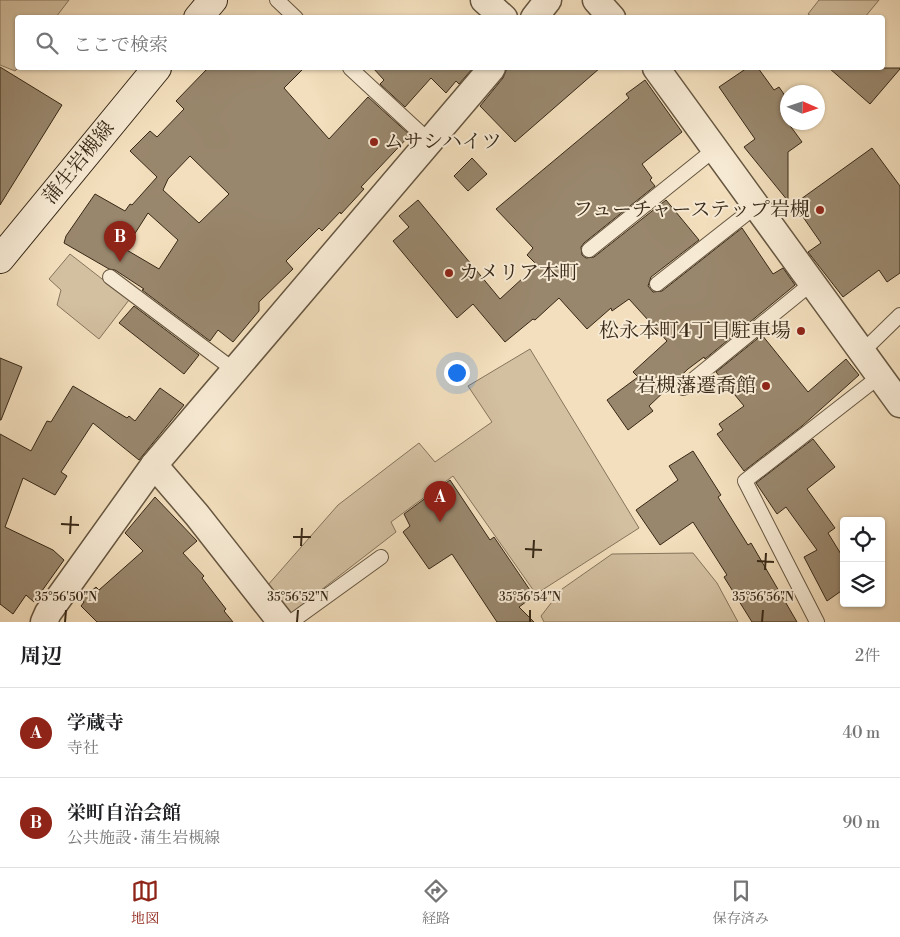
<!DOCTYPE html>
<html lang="ja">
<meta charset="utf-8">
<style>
:root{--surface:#fff;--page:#f2f2f2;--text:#202124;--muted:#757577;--line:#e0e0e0;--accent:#8f2418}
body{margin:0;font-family:"Libre Bodoni","Noto Serif JP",serif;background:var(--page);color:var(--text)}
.controls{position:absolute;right:15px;bottom:15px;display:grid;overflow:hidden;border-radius:5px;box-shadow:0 1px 4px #0004}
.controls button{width:45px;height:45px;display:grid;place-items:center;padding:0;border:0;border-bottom:1px solid var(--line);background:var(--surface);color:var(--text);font:25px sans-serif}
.compass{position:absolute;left:780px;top:85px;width:45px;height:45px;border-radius:50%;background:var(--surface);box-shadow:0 1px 4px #0004;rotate:93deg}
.you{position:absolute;left:456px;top:372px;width:18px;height:18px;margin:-12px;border:4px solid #fff;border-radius:50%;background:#1a73e8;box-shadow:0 0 0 8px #1a73e833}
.badge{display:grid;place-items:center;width:32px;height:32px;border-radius:50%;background:var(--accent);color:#fff;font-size:16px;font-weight:700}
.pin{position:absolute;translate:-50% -41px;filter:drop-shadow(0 1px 2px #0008)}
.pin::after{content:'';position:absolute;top:26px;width:18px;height:15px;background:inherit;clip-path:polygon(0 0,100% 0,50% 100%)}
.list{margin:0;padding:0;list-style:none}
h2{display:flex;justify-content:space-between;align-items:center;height:65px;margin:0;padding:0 20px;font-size:21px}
h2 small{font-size:16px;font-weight:400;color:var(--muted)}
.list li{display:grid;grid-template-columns:32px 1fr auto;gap:15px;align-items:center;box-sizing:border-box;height:90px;padding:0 20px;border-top:1px solid var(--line)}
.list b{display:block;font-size:19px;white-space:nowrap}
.list p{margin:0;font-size:16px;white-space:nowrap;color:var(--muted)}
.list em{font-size:16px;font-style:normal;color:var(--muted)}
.icon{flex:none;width:28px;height:28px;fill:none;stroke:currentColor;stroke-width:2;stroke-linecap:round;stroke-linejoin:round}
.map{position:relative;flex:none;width:900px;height:622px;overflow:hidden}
.search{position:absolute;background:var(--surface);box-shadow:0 1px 4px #0004;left:15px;right:15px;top:15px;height:55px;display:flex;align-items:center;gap:12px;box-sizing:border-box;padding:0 18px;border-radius:5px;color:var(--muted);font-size:19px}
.sheet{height:245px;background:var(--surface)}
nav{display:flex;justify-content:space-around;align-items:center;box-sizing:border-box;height:70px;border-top:1px solid var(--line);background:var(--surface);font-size:14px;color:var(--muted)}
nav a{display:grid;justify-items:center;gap:2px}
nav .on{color:var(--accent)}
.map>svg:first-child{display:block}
.green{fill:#d3c0a1;stroke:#85745c}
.building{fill:#99876d;stroke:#372817;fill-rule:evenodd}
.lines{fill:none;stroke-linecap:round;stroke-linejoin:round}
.lane-casing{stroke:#665640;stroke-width:16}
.street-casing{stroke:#665640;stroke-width:29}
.secondary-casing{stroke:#372817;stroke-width:30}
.lane{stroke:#f7ead4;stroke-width:14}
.street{stroke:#f7ead4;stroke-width:26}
.secondary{stroke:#f7ead4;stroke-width:28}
.ticks{fill:none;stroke:#372817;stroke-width:2}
.poi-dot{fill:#8f2418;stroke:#f7ead4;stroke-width:2}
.labels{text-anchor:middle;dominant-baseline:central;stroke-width:4;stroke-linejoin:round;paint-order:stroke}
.poi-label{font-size:20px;fill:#372817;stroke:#f7ead4;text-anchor:end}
.street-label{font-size:20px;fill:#372817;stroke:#f7ead4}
.ticks-label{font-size:12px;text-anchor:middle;fill:#372817;stroke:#f7ead4;stroke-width:4;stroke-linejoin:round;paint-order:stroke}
</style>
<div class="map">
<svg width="900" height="622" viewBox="0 0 900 622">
<rect width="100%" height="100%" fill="#f3dfbd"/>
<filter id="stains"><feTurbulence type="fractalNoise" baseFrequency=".004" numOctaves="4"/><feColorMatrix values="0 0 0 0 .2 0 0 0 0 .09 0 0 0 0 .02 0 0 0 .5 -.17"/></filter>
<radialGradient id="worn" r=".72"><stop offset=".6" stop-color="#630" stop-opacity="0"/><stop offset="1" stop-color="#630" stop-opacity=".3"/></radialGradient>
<!-- green -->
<g class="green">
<polygon points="0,0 69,0 56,17 18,18 18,68 15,71 0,65"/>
<polygon points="819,0 879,0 865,17 813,17 808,14"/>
<polygon points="70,254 129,300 99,339 57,305 61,290 49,279"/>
<polygon points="530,349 639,528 536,594 453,476 391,522 396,532 290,614 267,586 338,505 419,443 435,462 492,422 468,386"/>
<polygon points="693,553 717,583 738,622 544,622 541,616 562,589 612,554"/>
</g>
<!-- building -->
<g class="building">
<polygon points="0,67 62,105 0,205"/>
<path d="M208,68H304L284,88L329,139L368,97L410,135L361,187L364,189L341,214L340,212L322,231L319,228L286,261L293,269L259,302V311L233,342L218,330L210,341L142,290L144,289L115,270L109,269L64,243L66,236L95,194L125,211L130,204L132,205L157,177L130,151L150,131L157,137L184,109L176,101ZM190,156L229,194L199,223L163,190L168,179ZM148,213L178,240L159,269L125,249Z"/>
<polygon points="373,68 473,68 459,84 456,81 446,93 431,78 405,107 380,84 384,80"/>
<polygon points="507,68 600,68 515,142 480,106 503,78"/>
<polygon points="747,68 758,68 774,90 779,87 788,100 786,120 802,142 788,152 788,201 744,147 755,139 719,87"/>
<polygon points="829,68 900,68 900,69 870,104"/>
<polygon points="645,80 682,132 642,164 652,178 650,180 655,186 584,243 581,247 582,255 586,258 594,257 666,200 699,240 651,277 648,286 653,292 662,291 742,228 773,274 783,268 795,285 705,359 704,357 688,369 649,406 653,411 628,430 607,400 638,377 633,372 667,341 629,299 612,311 611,308 587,329 559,298 535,320 533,319 505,342 473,304 457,318 393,241 409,227 399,216 418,200 500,299 537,265 527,255 533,248 496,209 629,98 626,94"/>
<polygon points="872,148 900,186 900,273 887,282 879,270 843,297 808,252 821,243 794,204"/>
<polygon points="472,158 487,174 468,191 454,176"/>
<polygon points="134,306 199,355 184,374 119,323"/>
<polygon points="762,335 808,392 846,359 859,375 802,426 744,471 717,434 723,430 719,424 744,406 716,372"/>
<polygon points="0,358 22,367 1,420 0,420"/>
<polygon points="73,386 127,418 129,416 135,421 160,388 184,405 139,460 93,423 61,472 67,476 55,495 23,478 5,527 53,550 64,560 34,602 26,595 13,614 0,604 0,434 31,451 47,421 51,422"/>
<polygon points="813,439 835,467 807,489 835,528 828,533 844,559 844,589 827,601 804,557 817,550 786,507 777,514 756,483"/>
<polygon points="693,451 721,495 718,497 748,545 751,543 797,622 752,622 724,577 727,575 693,522 660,545 636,510 678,480 669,466"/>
<polygon points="450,480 490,540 494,537 534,596 519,607 534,622 497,622 452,554 429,569 403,532 410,526 404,514"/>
<polygon points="155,497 197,541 183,553 204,576 202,578 226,609 224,611 233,622 97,622 81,606 84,602 82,599 96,587 99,590 143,551 125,533"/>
</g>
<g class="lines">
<!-- lane casing -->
<g class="lane-casing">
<g id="lane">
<polyline points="277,0 296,18"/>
<polyline points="350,68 429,141"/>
<polyline points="589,250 715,149"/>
<polyline points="110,277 234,370"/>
<polyline points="657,284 755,207"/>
<polyline points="862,352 900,315"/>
<polyline points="683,388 812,283"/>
<polyline points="291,622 381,557"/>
<polyline points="817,622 745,481 880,376"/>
</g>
</g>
<!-- street casing -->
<g class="street-casing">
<g id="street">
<polyline points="484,0 504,18"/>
<polyline points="596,0 612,18"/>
<polyline points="534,18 548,0"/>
<polyline points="656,68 900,404"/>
<polyline points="154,465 197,515 281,622"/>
<polyline points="44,622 48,613 154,465 492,68"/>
</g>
</g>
<!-- secondary casing -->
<g class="secondary-casing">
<g id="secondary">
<polyline points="198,18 213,0"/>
<polyline points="0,259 157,68"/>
</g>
</g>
<!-- lane -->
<use href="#lane" class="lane"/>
<!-- street -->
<use href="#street" class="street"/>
<!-- secondary -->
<use href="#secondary" class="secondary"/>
</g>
<!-- ticks -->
<path class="ticks" d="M61,524L79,525M70,534L71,516M293,537H311M301,546L302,528M525,549L542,550M533,558L534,540M757,561L774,562M765,570L766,553M65,622L66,610M297,622L298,610M530,622V610M762,622L763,610"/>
<!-- markers -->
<g class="poi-dot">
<circle cx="374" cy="142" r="5"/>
<circle cx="820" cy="210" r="5"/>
<circle cx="449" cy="273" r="5"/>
<circle cx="801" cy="331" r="5"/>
<circle cx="766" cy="386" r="5"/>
</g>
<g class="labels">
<!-- poi labels -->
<g class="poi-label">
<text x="384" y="142" text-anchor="start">ムサシハイツ</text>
<text x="810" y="210">フューチャーステップ岩槻</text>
<text x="459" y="273" text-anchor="start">カメリア本町</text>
<text x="791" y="331">松永本町4丁目駐車場</text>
<text x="756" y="386">岩槻藩遷喬館</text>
</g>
<!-- street labels -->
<g class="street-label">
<text transform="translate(79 163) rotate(-51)">蒲生岩槻線</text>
</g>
</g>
<g class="ticks-label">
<text x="66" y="601">35°56'50"N</text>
<text x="298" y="601">35°56'52"N</text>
<text x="530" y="601">35°56'54"N</text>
<text x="763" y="601">35°56'56"N</text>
</g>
<rect width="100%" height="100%" filter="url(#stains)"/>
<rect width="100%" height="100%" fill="url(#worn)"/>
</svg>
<div class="controls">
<button><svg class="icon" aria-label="locate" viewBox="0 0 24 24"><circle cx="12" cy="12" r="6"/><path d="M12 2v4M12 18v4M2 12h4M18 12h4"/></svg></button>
<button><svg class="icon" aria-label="layers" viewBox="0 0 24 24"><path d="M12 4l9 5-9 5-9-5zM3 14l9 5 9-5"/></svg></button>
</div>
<svg class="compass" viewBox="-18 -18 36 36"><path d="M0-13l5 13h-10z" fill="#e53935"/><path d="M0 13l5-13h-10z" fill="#757577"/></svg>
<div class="you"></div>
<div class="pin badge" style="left:440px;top:522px">A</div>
<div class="pin badge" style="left:120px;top:262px">B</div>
<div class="search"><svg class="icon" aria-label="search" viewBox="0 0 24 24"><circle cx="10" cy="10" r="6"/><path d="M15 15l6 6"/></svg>ここで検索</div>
</div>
<section class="sheet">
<h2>周辺<small>2件</small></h2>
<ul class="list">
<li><span class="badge">A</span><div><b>学蔵寺</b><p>寺社</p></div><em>40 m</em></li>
<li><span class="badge">B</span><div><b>栄町自治会館</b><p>公共施設 · 蒲生岩槻線</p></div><em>90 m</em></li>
</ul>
</section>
<nav>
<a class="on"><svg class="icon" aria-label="map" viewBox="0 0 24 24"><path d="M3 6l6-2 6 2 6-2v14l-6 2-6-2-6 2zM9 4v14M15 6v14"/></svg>地図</a>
<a><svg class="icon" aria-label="directions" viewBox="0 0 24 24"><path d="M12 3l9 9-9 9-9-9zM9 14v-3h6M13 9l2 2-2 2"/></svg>経路</a>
<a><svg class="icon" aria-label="saved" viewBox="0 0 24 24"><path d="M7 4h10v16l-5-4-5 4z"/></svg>保存済み</a>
</nav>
